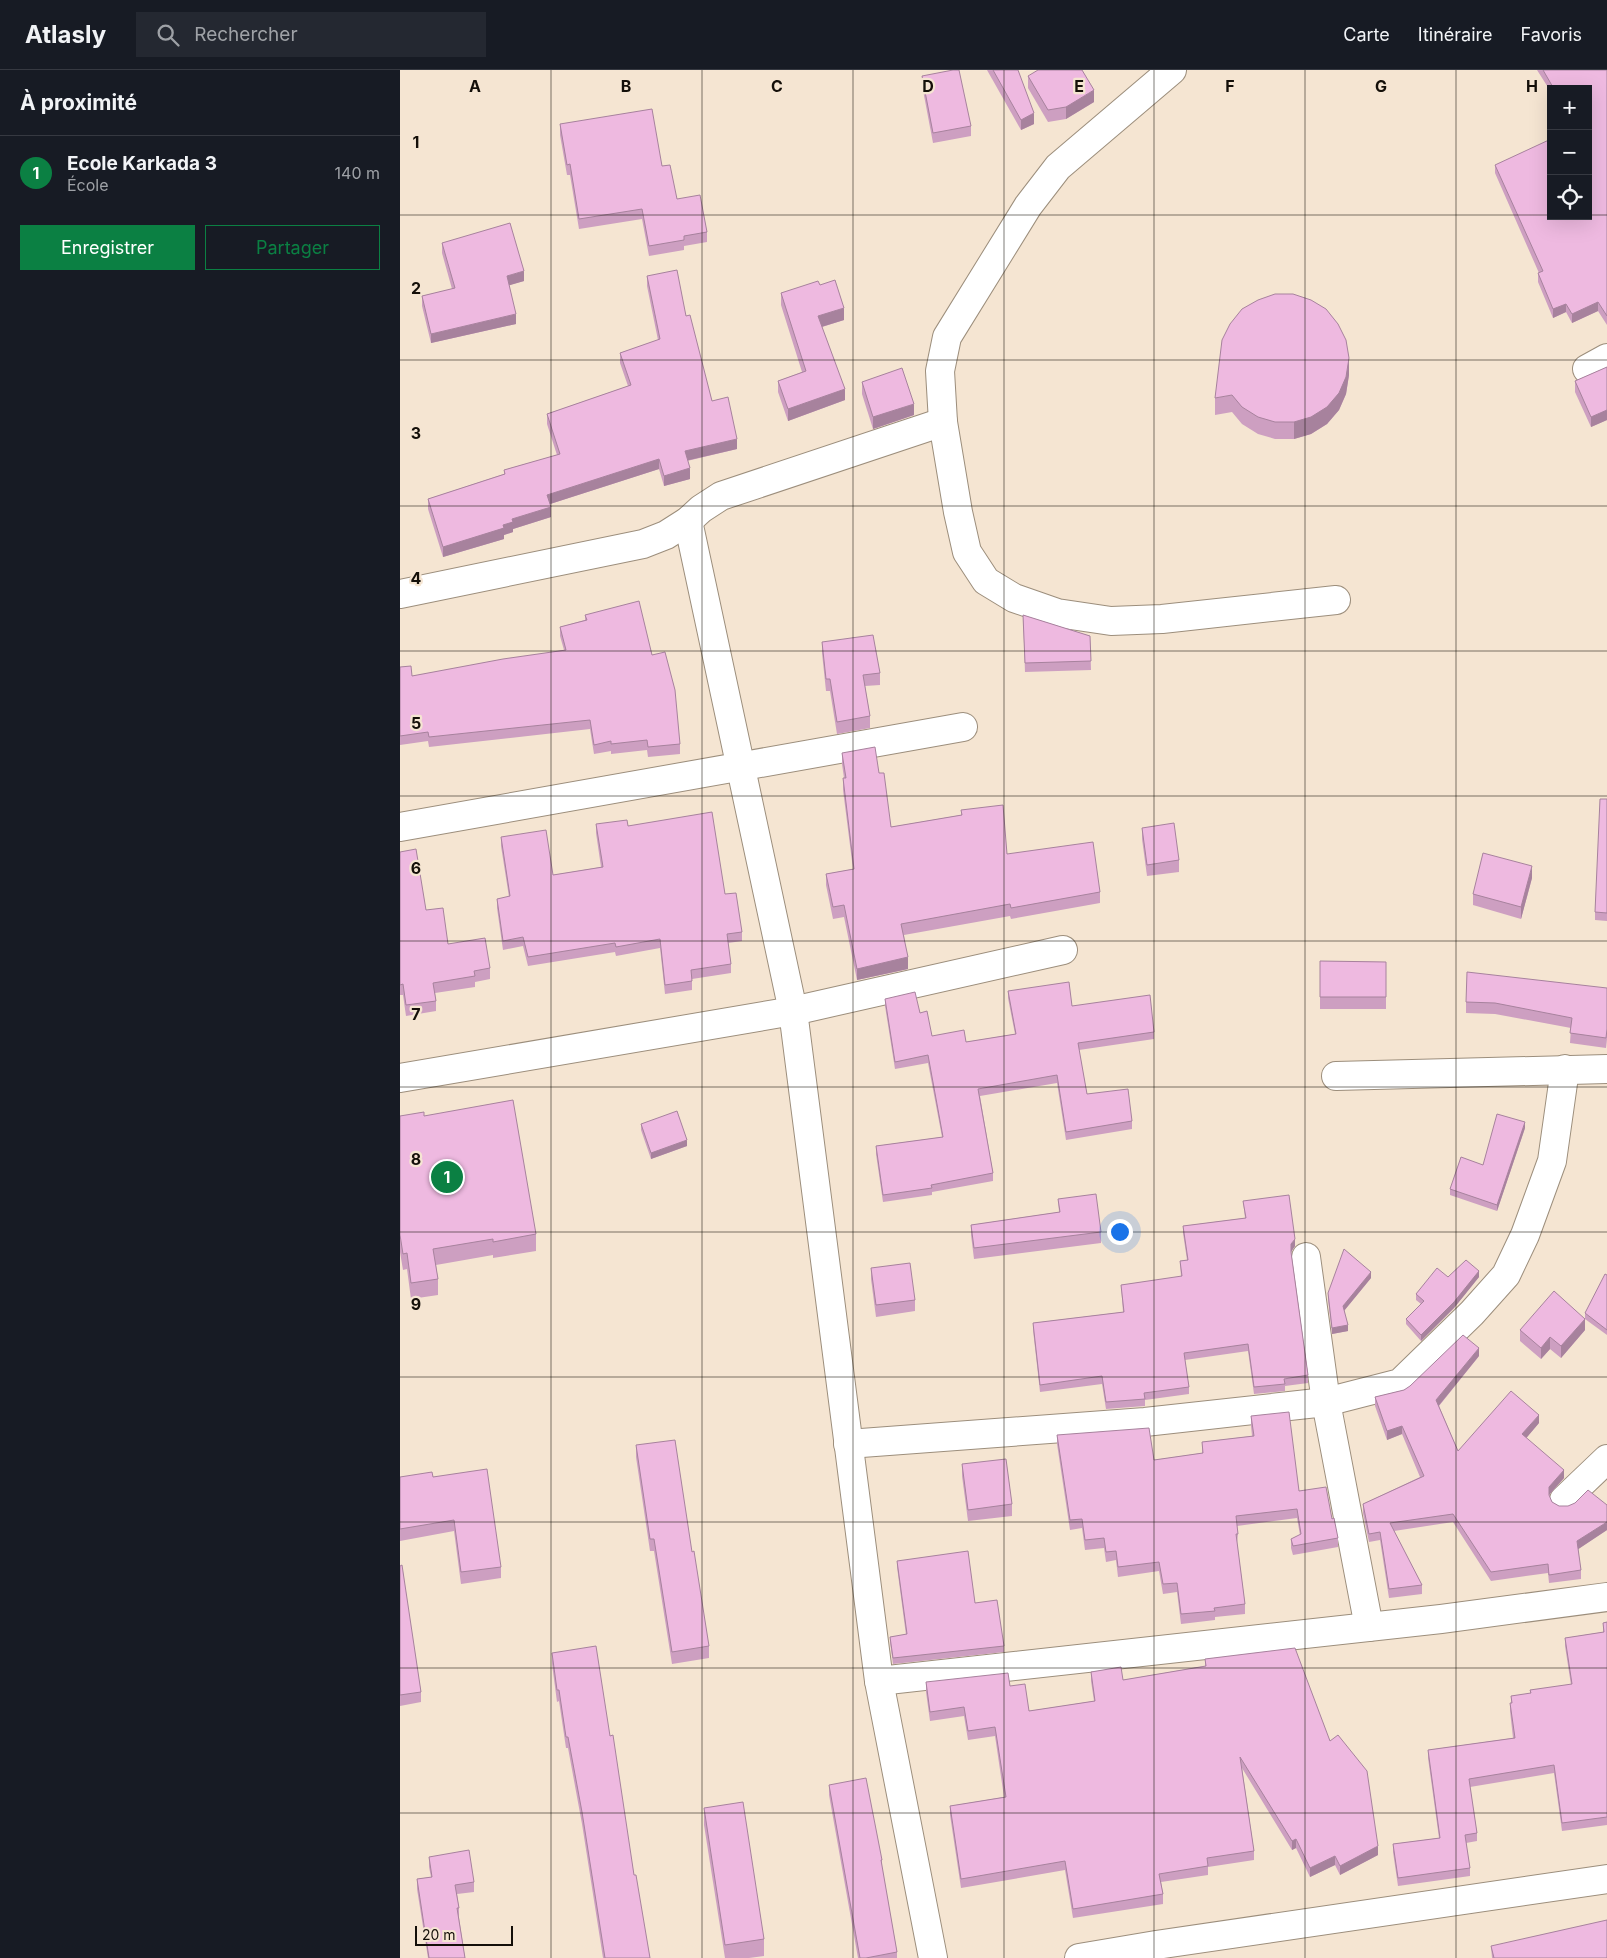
<!DOCTYPE html>
<html lang="fr">
<meta charset="utf-8">
<style>
:root{--surface:#171b24;--page:#242831;--text:#f1f3f6;--muted:#9ea1a6;--line:#363941;--accent:#0b8043}
body{margin:0;font-family:Inter,sans-serif;background:var(--page);color:var(--text)}
.controls{position:absolute;right:15px;top:15px;display:grid;overflow:hidden;border-radius:0px;box-shadow:0 5px 20px #0002}
.controls button{width:45px;height:45px;display:grid;place-items:center;padding:0;border:0;border-bottom:1px solid var(--line);background:var(--surface);color:var(--text);font:25px sans-serif}
.scale{position:absolute;left:15px;bottom:12px;width:98px;box-sizing:border-box;padding-left:5px;border:2px solid #140f09;border-top:0;font-size:14px;line-height:18px;white-space:nowrap;color:#140f09;-webkit-text-stroke:4px #f5e5d2;paint-order:stroke}
.you{position:absolute;left:719px;top:1161px;width:18px;height:18px;margin:-12px;border:4px solid #fff;border-radius:50%;background:#1a73e8;box-shadow:0 0 0 8px #1a73e833}
.badge{display:grid;place-items:center;width:32px;height:32px;border-radius:50%;background:var(--accent);color:#fff;font-size:16px;font-weight:700}
.pin{position:absolute;translate:-50% -50%;border:2px solid #fff;box-shadow:0 1px 5px #0006}
.list{margin:0;padding:0;list-style:none}
h2{display:flex;justify-content:space-between;align-items:center;height:65px;margin:0;padding:0 20px;font-size:21px}
h2 small{font-size:16px;font-weight:400;color:var(--muted)}
.list li{display:grid;grid-template-columns:32px 1fr auto;gap:15px;align-items:center;box-sizing:border-box;height:75px;padding:0 20px;border-top:1px solid var(--line)}
.list b{display:block;font-size:19px;white-space:nowrap}
.list p{margin:0;font-size:16px;white-space:nowrap;color:var(--muted)}
.list em{font-size:16px;font-style:normal;color:var(--muted)}
.actions{display:flex;gap:10px;padding:15px 20px}
.actions a{flex:1;padding:11px 0;border:1px solid var(--accent);border-radius:0px;text-align:center;font-size:18px;color:var(--accent)}
.actions .main{background:var(--accent);color:#fff}
.icon{flex:none;width:28px;height:28px;fill:none;stroke:currentColor;stroke-width:2;stroke-linecap:round;stroke-linejoin:round}
.map{position:relative;flex:none;width:1207px;height:1888px;overflow:hidden}
header{display:flex;align-items:center;gap:30px;box-sizing:border-box;height:70px;padding:0 25px;background:var(--surface);border-bottom:1px solid var(--line)}
header strong{font-size:24px}
nav{display:flex;gap:28px;margin-inline-start:auto;font-size:18px}
.search{width:350px;height:45px;background:var(--page);display:flex;align-items:center;gap:12px;box-sizing:border-box;padding:0 18px;border-radius:0px;color:var(--muted);font-size:19px}
main{display:flex}
aside{flex:1;background:var(--surface)}
.map>svg:first-child{display:block}
.lines{fill:none;stroke-linecap:round;stroke-linejoin:round}
.minor-casing{stroke:#9c8e7c;stroke-width:30}
.minor{stroke:#fff;stroke-width:28}
.wall{fill:#cd9fc1}
.shaded-wall{fill:#a7829d}
.building{fill:#eeb9e0;stroke:#a7829d}
.grid{fill:none;stroke:#140f09;stroke-width:1;stroke-opacity:0.55}
.grid-label{font-size:16px;text-anchor:middle;font-weight:bold;fill:#140f09;stroke:#f5e5d2;stroke-width:4.5;stroke-linejoin:round;paint-order:stroke}
</style>
<header>
<strong>Atlasly</strong>
<div class="search"><svg class="icon" aria-label="search" viewBox="0 0 24 24"><circle cx="10" cy="10" r="6"/><path d="M15 15l6 6"/></svg>Rechercher</div>
<nav><a>Carte</a><a>Itinéraire</a><a>Favoris</a></nav>
</header>
<main>
<aside>
<h2>À proximité<small></small></h2>
<ul class="list">
<li><span class="badge">1</span><div><b>Ecole Karkada 3</b><p>École</p></div><em>140 m</em></li>
</ul>
<div class="actions"><a class="main">Enregistrer</a><a>Partager</a></div>
</aside>
<div class="map">
<svg width="1207" height="1888" viewBox="0 0 1207 1888">
<rect width="100%" height="100%" fill="#f5e5d2"/>
<g class="lines">
<!-- minor casing -->
<g class="minor-casing">
<g id="minor">
<polyline points="772,0 658,97 628,136 547,267 540,301 543,352 558,442 567,482 586,511 614,528 657,543 711,551 762,549 936,530"/>
<polyline points="1187,299 1207,288"/>
<polyline points="288,451 393,941 479,1611 533,1888"/>
<polyline points="0,524 243,474 266,465 288,451 301,439 321,426 543,352"/>
<polyline points="0,757 563,657"/>
<polyline points="936,1006 1207,999"/>
<polyline points="0,1008 393,941 663,880"/>
<polyline points="906,1187 926,1332 969,1557"/>
<polyline points="448,1374 745,1352 926,1332 1000,1313 1072,1243 1106,1205 1125,1165 1152,1091 1165,999"/>
<polyline points="1164,1430 1207,1389"/>
<polyline points="479,1611 1041,1549 1207,1527"/>
<polyline points="679,1888 756,1875 1207,1809"/>
</g>
</g>
<!-- minor -->
<use href="#minor" class="minor"/>
</g>
<!-- wall -->
<g class="wall">
<polygon points="587,0 618,0 634,54 621,60"/>
<polygon points="1137,0 1207,0 1207,255 1198,241 1172,253 1166,242 1153,248 1138,212 1138,203 1139,203 1095,103 1095,95 1151,146 1188,19 1151,19 1151,22"/>
<polygon points="522,6 571,56 571,66 533,73 522,15"/>
<polygon points="628,6 694,32 666,49 648,52 628,18"/>
<polygon points="160,54 262,96 277,129 307,162 307,172 284,176 284,180 249,186 242,149 179,159 170,105 167,105 160,65"/>
<polygon points="42,173 124,211 109,215 116,254 31,273 22,236 22,226 52,219 42,183"/>
<polygon points="247,206 286,246 312,331 337,379 287,391 290,409 264,416 259,399 150,434 151,447 113,459 113,462 104,465 104,469 43,487 28,439 28,429 104,404 104,400 157,385 147,354 147,344 228,316 220,293 220,283 258,270 247,216"/>
<polygon points="420,215 444,250 422,257 445,330 388,351 378,322 378,311 402,302 381,235 381,223"/>
<polygon points="1207,297 1207,350 1191,357 1175,322 1175,311"/>
<polygon points="949,305 946,324 939,340 927,354 911,364 894,369 875,369 858,364 842,354 832,342 815,345 815,328"/>
<polygon points="462,312 514,345 473,359 462,324"/>
<polygon points="185,545 252,585 280,674 280,684 248,687 247,680 211,684 211,681 194,684 190,659 29,677 28,671 0,675 0,597 12,606 164,580 160,566 160,557 185,550"/>
<polygon points="623,545 690,566 691,600 625,602"/>
<polygon points="422,572 480,603 480,615 465,616 470,646 470,658 437,664 430,621 426,621 422,583"/>
<polygon points="442,683 479,703 491,757 561,745 561,740 607,784 700,822 700,833 611,849 610,846 504,865 508,899 457,910 444,847 433,849 426,815 426,804 453,799 443,720 443,708 444,708 442,694"/>
<polygon points="1207,729 1207,851 1195,850 1195,842"/>
<polygon points="196,754 228,756 325,824 342,862 342,871 328,873 331,894 331,903 292,909 292,920 265,924 260,878 216,886 215,882 128,896 123,876 103,880 97,838 97,829 109,827 101,776 101,767 153,805 201,797 196,763"/>
<polygon points="742,758 779,790 779,802 747,806 742,769"/>
<polygon points="0,782 26,840 48,874 90,898 90,909 75,912 75,917 35,923 36,931 36,941 6,946 3,925 0,925"/>
<polygon points="1132,808 1121,849 1073,835 1073,824"/>
<polygon points="920,891 986,892 986,939 920,939"/>
<polygon points="1207,918 1207,969 1206,978 1170,973 1171,958 1095,944 1066,943 1066,932"/>
<polygon points="608,921 672,936 754,962 754,969 679,980 687,1024 732,1051 732,1059 666,1070 657,1013 580,1026 593,1103 593,1111 532,1122 532,1125 483,1132 476,1084 476,1076 542,1067 528,993 495,999 485,936 485,929 532,966 566,972 615,964 608,928"/>
<polygon points="0,1046 24,1046 136,1164 136,1181 93,1188 93,1185 36,1195 38,1209 38,1225 11,1229 7,1199 3,1200 0,1182"/>
<polygon points="241,1054 287,1076 251,1089 241,1060"/>
<polygon points="1125,1058 1097,1141 1050,1125 1050,1119 1083,1095"/>
<polygon points="658,1129 701,1162 701,1173 574,1189 571,1165 571,1155 659,1142"/>
<polygon points="843,1131 895,1176 891,1182 891,1185 908,1305 908,1313 885,1316 885,1321 854,1324 848,1281 785,1290 789,1317 789,1324 745,1330 745,1336 706,1339 702,1314 640,1322 633,1260 633,1253 723,1242 721,1215 781,1207 780,1191 787,1190 783,1163 783,1156 845,1148"/>
<polygon points="471,1198 515,1230 515,1241 476,1247 471,1209"/>
<polygon points="1207,1205 1207,1265 1185,1249 1185,1260 1161,1288 1150,1279 1141,1289 1120,1271 1120,1260 1185,1248 1185,1243"/>
<polygon points="1048,1207 1079,1207 1054,1238 1021,1271 1006,1254 1006,1249 1021,1234 1016,1230 1016,1224"/>
<polygon points="971,1208 944,1241 948,1261 932,1264 928,1229 928,1223"/>
<polygon points="1079,1286 1039,1336 1058,1381 1139,1353 1126,1368 1164,1408 1149,1425 1152,1432 1159,1436 1207,1460 1178,1479 1181,1500 1181,1509 1149,1513 1148,1503 1091,1511 1053,1452 994,1461 1022,1515 1022,1524 989,1528 980,1470 969,1472 963,1443 963,1434 1020,1407 1002,1364 987,1370 975,1336 975,1327 1004,1320"/>
<polygon points="851,1346 899,1421 932,1449 938,1468 938,1477 893,1485 891,1478 891,1469 900,1465 897,1448 837,1456 838,1464 837,1473 845,1534 845,1544 815,1547 815,1550 781,1554 777,1522 763,1524 759,1501 718,1507 716,1490 706,1492 704,1478 685,1480 682,1458 670,1460 657,1374 657,1365 754,1390 802,1383 802,1372 852,1366 851,1356"/>
<polygon points="236,1375 309,1576 309,1588 272,1594 254,1481 250,1481 236,1387"/>
<polygon points="562,1394 612,1434 612,1446 568,1451 562,1406"/>
<polygon points="0,1407 33,1407 101,1497 101,1508 61,1514 54,1461 0,1471"/>
<polygon points="497,1491 604,1576 604,1582 493,1594 490,1572 490,1567 506,1565 497,1497"/>
<polygon points="0,1496 21,1622 21,1632 0,1636"/>
<polygon points="1207,1552 1207,1755 1162,1761 1154,1703 1070,1717 1077,1763 1077,1771 1066,1773 1070,1798 1070,1806 998,1816 993,1782 993,1774 1039,1768 1028,1688 1028,1680 1113,1668 1110,1641 1110,1633 1111,1633 1111,1626 1130,1624 1130,1620 1171,1615 1165,1576 1165,1568 1203,1562 1203,1553"/>
<polygon points="152,1583 210,1666 234,1805 250,1888 203,1888 182,1754 168,1678 166,1678 159,1631 157,1632 152,1594"/>
<polygon points="805,1589 930,1671 978,1785 940,1805 935,1795 910,1807 896,1778 892,1780 842,1698 854,1781 854,1790 808,1797 808,1805 761,1812 763,1824 763,1834 673,1848 665,1800 561,1818 550,1745 550,1736 604,1727 595,1666 568,1670 564,1646 530,1651 526,1622 526,1612 610,1616 629,1641 694,1631 691,1611 691,1602 723,1610 805,1596"/>
<polygon points="429,1715 482,1790 482,1798 497,1882 497,1888 458,1888 429,1725"/>
<polygon points="304,1738 364,1869 364,1886 349,1888 325,1888 304,1755"/>
<polygon points="29,1787 74,1812 74,1822 57,1824 59,1838 59,1848 65,1888 28,1888 17,1819 17,1809 31,1807 29,1797"/>
<polygon points="1091,1876 1207,1888 1092,1888"/>
</g>
<!-- shaded-wall -->
<g class="shaded-wall">
<polygon points="694,20 694,32 666,49 666,37"/>
<polygon points="634,43 634,54 621,60 621,50"/>
<polygon points="124,201 124,211 107,216 107,206"/>
<polygon points="1198,232 1198,241 1172,253 1172,244"/>
<polygon points="1166,234 1166,242 1153,248 1153,239"/>
<polygon points="444,238 444,250 418,258 418,246"/>
<polygon points="116,244 116,254 31,273 31,264"/>
<polygon points="949,288 949,305 946,324 939,340 927,354 911,364 894,369 894,352"/>
<polygon points="445,319 445,330 388,351 388,339"/>
<polygon points="514,334 514,345 473,359 473,347"/>
<polygon points="1207,340 1207,350 1191,357 1191,347"/>
<polygon points="337,369 337,379 285,391 285,381"/>
<polygon points="259,389 259,399 147,435 147,425"/>
<polygon points="290,398 290,409 264,416 264,406"/>
<polygon points="151,437 151,447 113,459 113,462 104,465 104,469 43,487 43,477 103,455 112,449"/>
<polygon points="1132,796 1132,808 1121,849 1121,837"/>
<polygon points="508,887 508,899 457,910 457,899"/>
<polygon points="1125,1052 1125,1058 1097,1141 1097,1135"/>
<polygon points="287,1070 287,1076 251,1089 251,1083"/>
<polygon points="895,1169 895,1176 891,1182 891,1189 891,1174"/>
<polygon points="1079,1201 1079,1207 1054,1238 1021,1271 1021,1265"/>
<polygon points="971,1202 971,1208 943,1242 943,1236"/>
<polygon points="1185,1249 1185,1260 1161,1288 1161,1276"/>
<polygon points="948,1255 948,1261 932,1264 932,1258"/>
<polygon points="1150,1267 1150,1279 1141,1289 1141,1278"/>
<polygon points="1079,1278 1079,1286 1036,1339 1036,1330"/>
<polygon points="1139,1345 1139,1353 1122,1373 1122,1364"/>
<polygon points="1002,1356 1002,1364 987,1370 987,1361"/>
<polygon points="1164,1400 1164,1408 1149,1425 1149,1433 1149,1417"/>
<polygon points="1207,1452 1207,1460 1177,1480 1177,1471"/>
<polygon points="896,1769 896,1778 892,1780 892,1771"/>
<polygon points="978,1776 978,1785 940,1805 940,1796"/>
<polygon points="935,1786 935,1795 910,1807 910,1798"/>
</g>
<!-- building -->
<g class="building">
<polygon points="553,0 559,0 571,56 533,63 522,6"/>
<polygon points="593,0 618,0 634,43 621,50"/>
<polygon points="638,0 682,0 694,20 666,37 648,40 628,6"/>
<polygon points="1143,0 1207,0 1207,246 1198,232 1172,244 1166,234 1153,239 1138,203 1143,201 1095,95 1151,69 1151,146 1188,146 1188,19 1154,19"/>
<polygon points="252,39 262,96 270,95 277,129 300,125 307,162 284,166 284,170 249,176 242,139 179,149 170,94 167,95 160,54"/>
<polygon points="110,153 124,201 107,206 116,244 31,264 22,226 55,218 42,173"/>
<polygon points="277,200 286,246 290,245 312,331 328,327 337,369 285,381 290,398 264,406 259,389 147,425 151,437 112,449 113,452 103,455 104,458 43,477 28,429 105,404 104,400 160,384 147,344 231,315 220,283 260,269 247,206"/>
<polygon points="435,210 444,238 418,246 445,319 388,339 378,311 406,301 381,223 418,211 420,215"/>
<polygon points="875,224 893,224 911,230 926,239 938,254 946,270 949,288 946,307 939,323 927,337 911,347 894,352 875,352 858,347 842,337 832,325 815,328 822,270 830,254 842,239 858,230"/>
<polygon points="1207,297 1207,340 1191,347 1175,311"/>
<polygon points="502,298 514,334 473,347 462,312"/>
<polygon points="239,531 252,585 265,582 275,620 280,674 248,677 247,670 211,674 211,671 194,675 190,650 29,667 28,662 0,666 0,597 11,596 12,606 103,589 166,580 160,557 187,550 185,545"/>
<polygon points="623,545 690,566 691,591 625,593"/>
<polygon points="473,565 480,603 463,605 470,646 437,652 430,609 426,609 422,572"/>
<polygon points="475,677 479,703 484,703 491,757 562,745 561,740 603,735 607,784 693,772 700,822 611,838 610,834 501,854 508,887 457,899 444,835 433,837 426,804 454,799 443,708 446,708 442,683"/>
<polygon points="1200,729 1207,729 1207,843 1195,842"/>
<polygon points="312,742 325,824 336,823 342,862 327,864 331,894 291,900 292,911 265,915 260,869 216,877 215,873 128,887 123,867 103,871 97,829 110,826 101,767 146,760 153,805 203,797 196,754 227,750 228,756"/>
<polygon points="774,753 779,790 747,795 742,758"/>
<polygon points="16,779 26,840 43,838 48,874 85,868 90,898 74,901 75,906 33,913 36,931 6,935 3,914 0,915 0,782"/>
<polygon points="1083,783 1132,796 1121,837 1073,824"/>
<polygon points="920,891 986,892 986,927 920,927"/>
<polygon points="1067,902 1207,918 1207,959 1206,968 1170,963 1172,948 1095,933 1066,932"/>
<polygon points="669,912 672,936 750,925 754,962 678,973 687,1024 728,1019 732,1051 666,1062 657,1005 578,1019 593,1103 531,1115 532,1118 483,1125 476,1076 543,1067 528,985 495,992 485,929 515,922 520,943 527,941 532,966 564,960 566,972 616,964 608,921"/>
<polygon points="113,1030 136,1164 93,1172 93,1169 33,1179 38,1209 11,1213 7,1183 3,1184 0,1165 0,1046 24,1042 24,1046"/>
<polygon points="277,1041 287,1070 251,1083 241,1054"/>
<polygon points="1097,1044 1125,1052 1097,1135 1050,1119 1061,1087 1083,1095"/>
<polygon points="696,1124 701,1162 574,1178 571,1155 660,1142 658,1129"/>
<polygon points="889,1125 895,1169 891,1174 891,1182 908,1305 884,1309 885,1314 854,1317 848,1274 784,1283 789,1317 744,1323 745,1329 706,1332 702,1306 640,1315 633,1253 724,1242 721,1215 782,1206 780,1191 788,1190 783,1156 846,1148 843,1131"/>
<polygon points="944,1179 971,1202 943,1236 948,1255 932,1258 928,1223"/>
<polygon points="1066,1190 1079,1201 1054,1232 1021,1265 1006,1249 1024,1231 1016,1224 1037,1198 1048,1207"/>
<polygon points="510,1193 515,1230 476,1235 471,1198"/>
<polygon points="1205,1204 1207,1205 1207,1260 1185,1243"/>
<polygon points="1154,1221 1185,1249 1161,1276 1150,1267 1141,1278 1120,1260"/>
<polygon points="1063,1265 1079,1278 1036,1330 1058,1381 1111,1321 1139,1345 1122,1364 1164,1400 1149,1417 1149,1425 1152,1432 1159,1436 1168,1436 1175,1433 1188,1420 1207,1435 1207,1452 1177,1471 1181,1500 1149,1505 1148,1494 1091,1502 1053,1444 990,1453 1022,1515 989,1519 980,1462 969,1464 963,1434 1024,1406 1002,1356 987,1361 975,1327 1004,1320 1010,1316"/>
<polygon points="889,1342 899,1421 926,1417 932,1449 934,1448 938,1468 893,1476 891,1469 901,1464 897,1439 836,1446 838,1464 836,1464 845,1534 814,1538 815,1541 781,1544 777,1513 763,1514 759,1492 718,1497 716,1481 706,1482 704,1468 685,1470 682,1449 670,1450 657,1365 749,1358 754,1390 803,1383 802,1372 854,1366 851,1346"/>
<polygon points="275,1370 292,1482 294,1481 309,1576 272,1582 254,1469 250,1469 236,1375"/>
<polygon points="606,1389 612,1434 568,1440 562,1394"/>
<polygon points="87,1399 101,1497 61,1502 54,1450 0,1459 0,1407 32,1402 33,1407"/>
<polygon points="568,1481 575,1533 597,1530 604,1576 493,1588 490,1567 507,1564 497,1491"/>
<polygon points="2,1495 21,1622 0,1625 0,1496"/>
<polygon points="1207,1552 1207,1747 1162,1753 1154,1695 1069,1709 1077,1763 1065,1765 1070,1798 998,1808 993,1774 1040,1768 1028,1680 1115,1668 1110,1633 1112,1633 1111,1626 1131,1623 1130,1620 1172,1614 1165,1568 1204,1562 1203,1553"/>
<polygon points="196,1576 210,1666 213,1665 234,1805 236,1805 250,1888 205,1888 182,1742 168,1667 166,1667 159,1620 157,1620 152,1583"/>
<polygon points="895,1578 930,1671 938,1665 967,1701 978,1776 940,1796 935,1786 910,1798 896,1769 892,1771 840,1687 854,1781 807,1788 808,1796 759,1804 763,1824 673,1839 665,1791 561,1809 550,1736 606,1727 595,1657 568,1661 564,1637 530,1642 526,1612 608,1603 610,1616 625,1614 629,1641 695,1631 691,1602 721,1597 723,1610 806,1596 805,1589"/>
<polygon points="466,1708 482,1790 481,1790 497,1882 466,1888 460,1888 429,1715"/>
<polygon points="343,1732 364,1869 325,1875 304,1738"/>
<polygon points="69,1780 74,1812 55,1815 59,1838 57,1838 65,1888 29,1888 17,1809 32,1807 29,1787"/>
<polygon points="1207,1850 1207,1888 1094,1888 1091,1876"/>
</g>
<!-- grid -->
<path class="grid" d="M151,0V1888M302,0V1888M453,0V1888M604,0V1888M754,0V1888M905,0V1888M1056,0V1888M0,145H1151M1188,145H1207M0,290H1207M0,436H1207M0,581H1207M0,726H1207M0,871H1207M0,1017H1207M0,1162H1207M0,1307H1207M0,1452H1207M0,1598H1207M0,1743H1207"/>
<g class="grid-label">
<text x="75" y="22">A</text>
<text x="226" y="22">B</text>
<text x="377" y="22">C</text>
<text x="528" y="22">D</text>
<text x="679" y="22">E</text>
<text x="830" y="22">F</text>
<text x="981" y="22">G</text>
<text x="1132" y="22">H</text>
<text x="16" y="78">1</text>
<text x="16" y="224">2</text>
<text x="16" y="369">3</text>
<text x="16" y="514">4</text>
<text x="16" y="659">5</text>
<text x="16" y="804">6</text>
<text x="16" y="950">7</text>
<text x="16" y="1095">8</text>
<text x="16" y="1240">9</text>
</g>
</svg>
<div class="controls">
<button>+</button>
<button>−</button>
<button><svg class="icon" aria-label="locate" viewBox="0 0 24 24"><circle cx="12" cy="12" r="6"/><path d="M12 2v4M12 18v4M2 12h4M18 12h4"/></svg></button>
</div>
<div class="scale">20 m</div>
<div class="you"></div>
<div class="pin badge" style="left:47px;top:1107px">1</div>
</div>
</main>
